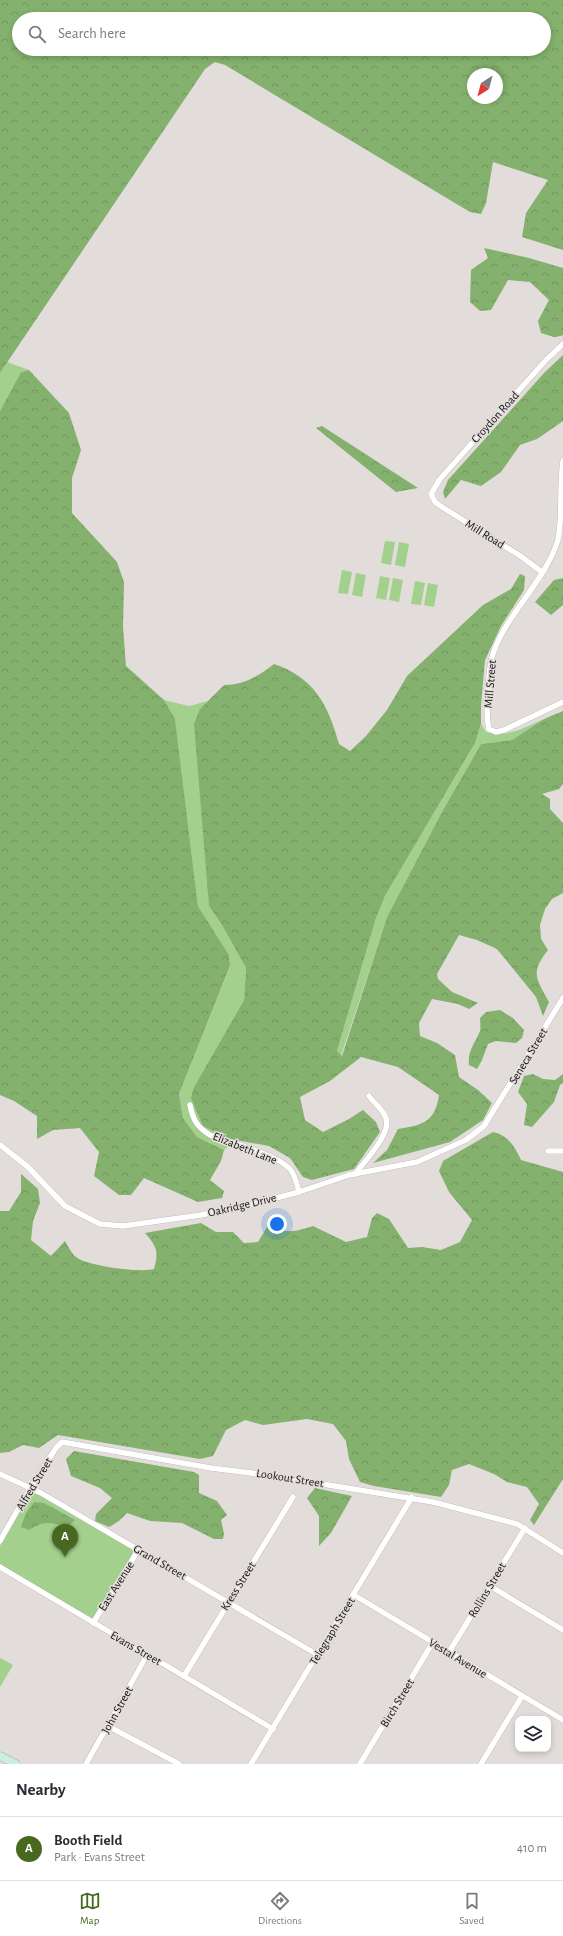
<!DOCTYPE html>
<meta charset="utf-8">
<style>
:root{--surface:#fff;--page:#f7f7f7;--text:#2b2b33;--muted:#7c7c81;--line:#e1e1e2;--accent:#48681f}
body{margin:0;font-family:"Alegreya Sans",sans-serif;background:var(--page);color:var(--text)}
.controls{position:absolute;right:12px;bottom:12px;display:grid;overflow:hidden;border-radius:8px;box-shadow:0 2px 6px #0003}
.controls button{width:36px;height:36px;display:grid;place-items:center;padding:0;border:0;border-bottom:1px solid var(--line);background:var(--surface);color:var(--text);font:20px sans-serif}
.compass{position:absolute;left:467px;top:68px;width:36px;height:36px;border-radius:50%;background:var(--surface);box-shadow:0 2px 6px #0003;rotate:216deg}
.you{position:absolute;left:277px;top:1224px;width:14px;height:14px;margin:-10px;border:3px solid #fff;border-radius:50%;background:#1a73e8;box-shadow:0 0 0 6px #1a73e833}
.badge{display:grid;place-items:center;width:26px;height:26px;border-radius:50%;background:var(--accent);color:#fff;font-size:13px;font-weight:700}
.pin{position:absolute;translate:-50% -33px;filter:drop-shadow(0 1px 2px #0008)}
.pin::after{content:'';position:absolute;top:21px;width:14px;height:12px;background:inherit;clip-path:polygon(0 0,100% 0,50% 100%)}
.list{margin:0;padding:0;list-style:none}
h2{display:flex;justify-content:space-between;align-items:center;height:52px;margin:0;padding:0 16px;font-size:17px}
h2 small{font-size:13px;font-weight:400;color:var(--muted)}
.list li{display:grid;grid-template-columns:26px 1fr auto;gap:12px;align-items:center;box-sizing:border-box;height:64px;padding:0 16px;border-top:1px solid var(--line)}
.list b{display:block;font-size:15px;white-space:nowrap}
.list p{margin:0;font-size:13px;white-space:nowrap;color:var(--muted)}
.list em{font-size:13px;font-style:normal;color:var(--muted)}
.icon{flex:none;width:22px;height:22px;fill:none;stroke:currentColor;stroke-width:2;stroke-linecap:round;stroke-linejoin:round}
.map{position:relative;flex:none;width:563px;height:1764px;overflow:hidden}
.search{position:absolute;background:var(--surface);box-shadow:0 2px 6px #0003;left:12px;right:12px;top:12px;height:44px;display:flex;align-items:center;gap:10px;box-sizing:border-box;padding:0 14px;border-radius:22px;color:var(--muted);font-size:15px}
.sheet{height:116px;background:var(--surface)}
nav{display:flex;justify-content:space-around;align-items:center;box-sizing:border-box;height:56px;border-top:1px solid var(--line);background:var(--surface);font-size:11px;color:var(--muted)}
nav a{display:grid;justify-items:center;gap:2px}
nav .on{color:var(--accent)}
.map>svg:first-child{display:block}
.green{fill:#a4d08d}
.forest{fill:url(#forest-crowns);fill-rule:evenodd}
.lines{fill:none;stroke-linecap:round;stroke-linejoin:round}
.street-casing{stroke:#aaa5a2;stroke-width:6}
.secondary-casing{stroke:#aaa5a2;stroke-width:9}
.street{stroke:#fff;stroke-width:5.5}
.secondary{stroke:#c9efe0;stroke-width:8}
.labels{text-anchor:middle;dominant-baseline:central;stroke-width:3;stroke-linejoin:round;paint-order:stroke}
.street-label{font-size:12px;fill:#151312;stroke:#e2ddda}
</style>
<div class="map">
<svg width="563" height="1764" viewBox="0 0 563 1764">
<defs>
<pattern id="forest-crowns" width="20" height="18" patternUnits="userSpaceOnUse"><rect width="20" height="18" fill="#84b16d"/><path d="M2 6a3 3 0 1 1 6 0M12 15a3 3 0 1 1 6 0" fill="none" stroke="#71975d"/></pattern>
</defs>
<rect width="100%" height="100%" fill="#e2ddda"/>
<!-- green -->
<g class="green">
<polygon points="7,362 29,370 21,372 0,411 0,373"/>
<polygon points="385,541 395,542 391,565 381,563"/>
<polygon points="399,542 409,544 405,567 395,565"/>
<polygon points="342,570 352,572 348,594 338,593"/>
<polygon points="356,573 366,575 362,597 352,595"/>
<polygon points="380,576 390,578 386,600 376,598"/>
<polygon points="393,578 403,580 399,602 389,600"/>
<polygon points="415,581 425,583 421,605 411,604"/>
<polygon points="428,583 438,585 434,607 424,605"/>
<polygon points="164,700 189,706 208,701 200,709 209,906 222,925 246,968 244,1000 194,1087 230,1139 237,1140 224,1150 197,1137 183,1118 179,1094 230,967 229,955 198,906 175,720"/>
<path d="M544,719L512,740L481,744L443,810L387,917L341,1056L337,1051L376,918L385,896L475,743L481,724L486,732C508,738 525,727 544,719Z"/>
<polygon points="32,1491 135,1550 92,1620 0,1565 0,1546"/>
<polygon points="0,1658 13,1665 0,1687"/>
</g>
<!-- forest -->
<g class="forest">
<path d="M0,0H563V250L522,237L526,213L548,180L493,162L486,203L481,214L470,212L225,65L215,62L205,69L0,373ZM19,19H544V49H19ZM473,74H497V98H473Z"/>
<polygon points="484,248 529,258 563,268 563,335 561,336 554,337 541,333 538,321 549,300 530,282 508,280 491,310 480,311 470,302 471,270 488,258"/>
<polygon points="563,355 563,421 537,439 520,445 501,472 481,486 461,480 445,499 443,492 448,480 544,373"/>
<polygon points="29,370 69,413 81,450 72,478 72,513 117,562 124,582 123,627 126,666 164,700 175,719 198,906 229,955 230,966 179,1094 183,1118 197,1137 224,1150 221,1161 210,1180 224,1191 222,1198 198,1202 144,1178 131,1195 119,1195 94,1176 99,1152 80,1128 53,1130 37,1139 37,1116 14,1101 0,1095 0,411 21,372"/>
<polygon points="322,426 418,488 396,492 316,428"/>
<path d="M520,574L525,576L524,590L501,626L485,660L481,705V724L475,743L385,896L376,918L337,1051L342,1056L387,917L443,810L481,744L512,740L544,719L563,711V784L559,789L542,794L550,799V809L563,823V893L552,899L545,909L540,925L541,939L548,950C530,973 536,978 549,1002L543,1016L536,997L497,949L477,940L459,935L437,974L438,979L452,992L478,1003L469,1009L458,1004L432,999L419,1023L420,1036L437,1043L455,1055L459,1077L478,1090L492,1103L483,1120L450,1142L373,1163L387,1150L398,1129C422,1125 435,1123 439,1095L398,1067L361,1057L330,1081L300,1097L305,1120L323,1132L349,1119L363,1110L376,1122L380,1132L354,1169L312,1180L303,1177L290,1158L269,1146L230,1139L203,1126L191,1098L194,1087L244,1000L246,968L222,925L209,906L194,724L200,709L224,685C243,685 259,676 274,664C315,678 328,705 339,744L350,751L366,736L387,710L407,676L483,605L511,589Z"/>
<polygon points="563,578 563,605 551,615 535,602 554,580"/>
<path d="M500,1010L513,1018L524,1030L522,1038L516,1043L496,1041L488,1044L482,1060L477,1069L469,1065C467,1052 475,1043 480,1031C481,1027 480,1022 480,1018L486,1012Z"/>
<polygon points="533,1074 543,1079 555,1080 563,1074 563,1083 560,1085 554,1102 532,1127 524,1125 527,1104 518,1092 524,1076"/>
<path d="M493,1132C508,1135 515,1147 521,1160L563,1172V1479L534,1525L530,1520L539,1504L527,1487L507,1482L494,1474L469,1464L452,1470L449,1485L441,1497L374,1486L360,1482L349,1459L346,1441L333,1424L307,1419L263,1425L245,1420L226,1430L213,1456L200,1459L58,1435L39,1448L23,1445L9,1452L0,1453V1211H9L21,1192V1174L38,1189L40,1203L33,1221L31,1240L51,1256L65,1241C68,1246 72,1254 76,1257C87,1266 140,1273 154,1269C159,1251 157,1247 145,1233L201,1223L216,1232H233L244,1243L258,1242L270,1222C285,1236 296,1231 313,1226L346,1242L367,1237L372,1218L377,1213L389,1219L408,1248L422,1247L441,1250L460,1242L472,1220L449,1192L439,1171L443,1161Z"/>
<polygon points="74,1451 194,1472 199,1475 199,1493 217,1501 227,1515 221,1520 224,1534 223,1539 214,1539 182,1523 150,1521 127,1513 119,1521 109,1527 95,1521 96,1514 112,1498 100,1488 71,1476 66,1459"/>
<polygon points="315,1488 352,1496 331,1533 319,1546 319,1516 307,1498"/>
<path d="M34,1502L44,1503L75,1520L69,1526C50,1524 47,1519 29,1530L21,1527L26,1513Z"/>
</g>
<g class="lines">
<!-- street casing -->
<g class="street-casing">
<g id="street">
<path d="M563,461C559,487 563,515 558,540C545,581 509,611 494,651C489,663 489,677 488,690C487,703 486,717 489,729L496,732L504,730L563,702"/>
<polyline points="542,572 519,555 442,507 435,502 431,494 440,479 546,360 563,344"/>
<path d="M190,1105C193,1120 197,1127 210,1135C229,1142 278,1155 290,1169C295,1175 297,1184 299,1192"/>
<polyline points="0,1145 28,1167 65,1206 100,1224 123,1226 201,1215 253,1204 299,1192 349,1175 417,1162 466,1140 484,1126 563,998"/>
<polyline points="548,1151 563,1151"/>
<path d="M355,1174C364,1162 392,1133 386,1118C383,1110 374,1103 369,1096"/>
<polyline points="0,1474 41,1493 318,1655"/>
<polyline points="0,1541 30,1488 56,1448 62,1442 211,1468 267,1475 433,1502 517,1524 563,1553"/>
<polyline points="0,1567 273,1729"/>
<polyline points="490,1586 563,1630"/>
<polyline points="354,1595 563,1720"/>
<polyline points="93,1623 139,1549"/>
<polyline points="449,1652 525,1528"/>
<polyline points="184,1676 293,1497"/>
<polyline points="108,1726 179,1764"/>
<polyline points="86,1764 147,1655"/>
<polyline points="251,1764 412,1497"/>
<polyline points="360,1764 433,1642"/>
<polyline points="481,1764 522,1696"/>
</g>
</g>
<!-- secondary casing -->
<g class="secondary-casing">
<polyline id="secondary" points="0,1756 16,1764"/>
</g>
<!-- street -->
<use href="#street" class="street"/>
<!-- secondary -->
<use href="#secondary" class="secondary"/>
</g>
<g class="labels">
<!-- street labels -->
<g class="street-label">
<text transform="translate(495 417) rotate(-48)">Croydon Road</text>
<text transform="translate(485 534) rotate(32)">Mill Road</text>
<text transform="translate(490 684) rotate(-85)">Mill Street</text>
<text transform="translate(528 1056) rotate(-59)">Seneca Street</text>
<text transform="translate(245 1148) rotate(22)">Elizabeth Lane</text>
<text transform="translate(242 1205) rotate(-13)">Oakridge Drive</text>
<text transform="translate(290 1478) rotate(9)">Lookout Street</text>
<text transform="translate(34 1484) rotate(-59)">Alfred Street</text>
<text transform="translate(160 1562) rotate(30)">Grand Street</text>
<text transform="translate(116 1586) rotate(-58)">East Avenue</text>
<text transform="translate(238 1586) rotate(-58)">Kress Street</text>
<text transform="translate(487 1590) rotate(-59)">Rollins Street</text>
<text transform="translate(332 1631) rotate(-59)">Telegraph Street</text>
<text transform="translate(136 1648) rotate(30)">Evans Street</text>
<text transform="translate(458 1658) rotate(31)">Vestal Avenue</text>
<text transform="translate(397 1703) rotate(-59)">Birch Street</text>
<text transform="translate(117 1710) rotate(-61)">John Street</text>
</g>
</g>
</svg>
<div class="controls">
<button><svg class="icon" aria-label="layers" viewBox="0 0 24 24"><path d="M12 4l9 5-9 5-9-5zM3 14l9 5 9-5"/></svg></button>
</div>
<svg class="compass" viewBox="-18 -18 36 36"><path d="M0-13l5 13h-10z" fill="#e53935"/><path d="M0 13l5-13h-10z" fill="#7c7c81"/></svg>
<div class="you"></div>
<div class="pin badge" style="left:65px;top:1557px">A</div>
<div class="search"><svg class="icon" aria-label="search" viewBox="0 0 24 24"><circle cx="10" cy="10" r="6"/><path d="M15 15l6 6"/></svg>Search here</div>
</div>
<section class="sheet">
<h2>Nearby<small></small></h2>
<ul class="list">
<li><span class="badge">A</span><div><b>Booth Field</b><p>Park · Evans Street</p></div><em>410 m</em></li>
</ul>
</section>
<nav>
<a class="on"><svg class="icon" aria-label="map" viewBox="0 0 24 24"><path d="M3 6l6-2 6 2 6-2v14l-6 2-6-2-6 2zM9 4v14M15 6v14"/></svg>Map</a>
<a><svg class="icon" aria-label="directions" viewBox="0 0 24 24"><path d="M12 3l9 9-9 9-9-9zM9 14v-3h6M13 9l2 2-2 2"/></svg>Directions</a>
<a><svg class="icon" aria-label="saved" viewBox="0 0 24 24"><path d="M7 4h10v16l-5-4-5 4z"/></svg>Saved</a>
</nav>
